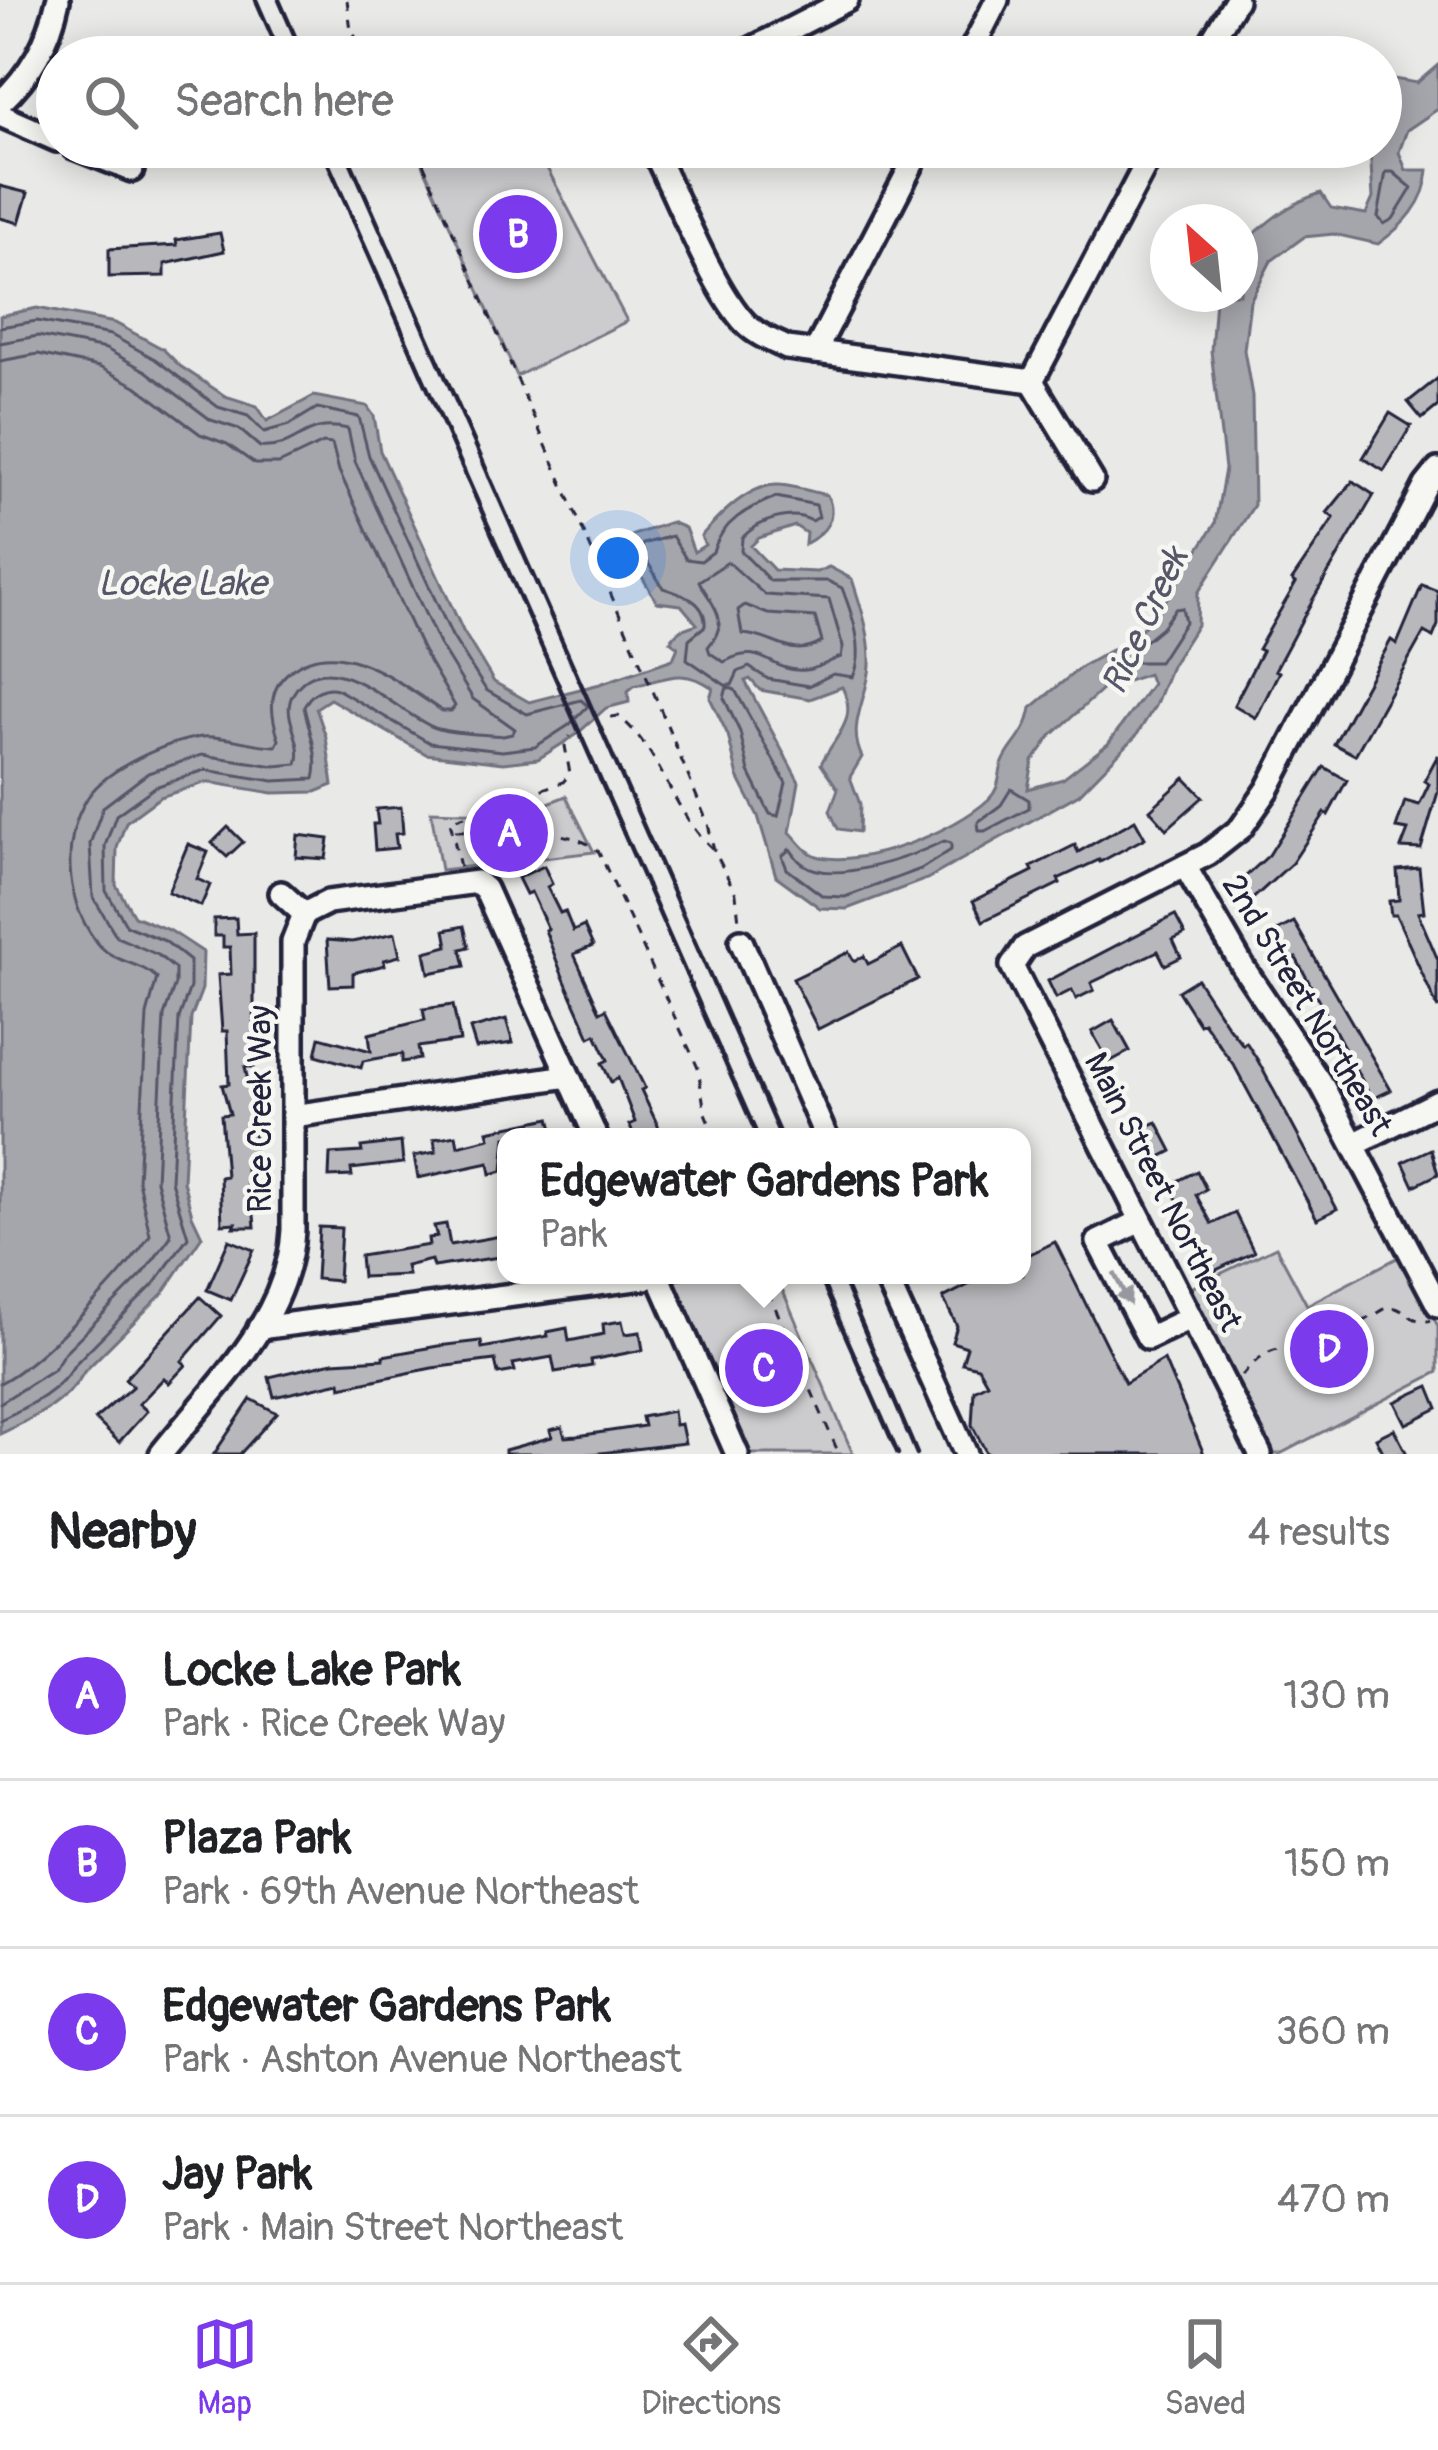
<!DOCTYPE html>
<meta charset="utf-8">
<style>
:root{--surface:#fff;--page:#f6f6f6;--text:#202124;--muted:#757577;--line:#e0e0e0;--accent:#7c3aed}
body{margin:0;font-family:Pangolin,sans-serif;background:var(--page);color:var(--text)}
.compass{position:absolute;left:1150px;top:204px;width:108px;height:108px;border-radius:50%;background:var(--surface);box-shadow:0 6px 30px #0003;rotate:333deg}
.you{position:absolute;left:618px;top:558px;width:42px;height:42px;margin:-30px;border:9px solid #fff;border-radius:50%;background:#1a73e8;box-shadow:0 0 0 18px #1a73e833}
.badge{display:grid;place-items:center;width:78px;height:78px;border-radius:50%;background:var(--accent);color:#fff;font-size:39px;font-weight:700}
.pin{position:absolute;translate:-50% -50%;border:6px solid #fff;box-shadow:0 3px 12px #0006}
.popup{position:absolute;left:497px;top:1128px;width:534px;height:156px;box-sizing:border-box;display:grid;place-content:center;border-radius:24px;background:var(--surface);filter:drop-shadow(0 3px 9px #0005);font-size:39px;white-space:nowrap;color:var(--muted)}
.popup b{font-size:45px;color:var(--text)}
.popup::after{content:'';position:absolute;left:50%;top:100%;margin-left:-24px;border:24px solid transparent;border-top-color:var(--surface)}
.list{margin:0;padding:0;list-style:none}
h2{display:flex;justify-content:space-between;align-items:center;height:156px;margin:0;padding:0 48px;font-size:51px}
h2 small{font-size:39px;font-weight:400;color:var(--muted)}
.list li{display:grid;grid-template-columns:78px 1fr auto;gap:36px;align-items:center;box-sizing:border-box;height:168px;padding:0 48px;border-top:3px solid var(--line)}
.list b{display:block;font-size:45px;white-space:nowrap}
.list p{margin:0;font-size:39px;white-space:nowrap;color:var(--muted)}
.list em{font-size:39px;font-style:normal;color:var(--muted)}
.icon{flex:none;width:66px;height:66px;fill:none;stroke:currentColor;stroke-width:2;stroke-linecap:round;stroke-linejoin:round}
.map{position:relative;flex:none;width:1438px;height:1454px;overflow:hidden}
.search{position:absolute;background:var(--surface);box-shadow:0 6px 30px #0003;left:36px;right:36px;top:36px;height:132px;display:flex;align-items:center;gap:30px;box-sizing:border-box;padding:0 42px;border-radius:66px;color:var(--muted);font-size:45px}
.sheet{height:828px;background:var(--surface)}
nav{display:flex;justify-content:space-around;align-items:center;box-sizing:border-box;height:168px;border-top:3px solid var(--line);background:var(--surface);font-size:33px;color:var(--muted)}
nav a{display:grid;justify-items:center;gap:6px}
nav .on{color:var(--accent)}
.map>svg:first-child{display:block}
.green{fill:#ccccce;stroke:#777784;stroke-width:3}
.water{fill:#a5a5ac;stroke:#71717f;stroke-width:3;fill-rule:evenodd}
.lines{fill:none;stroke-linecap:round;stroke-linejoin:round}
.shore{stroke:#565668;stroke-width:3}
.building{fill:#b8b8bc;stroke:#22223b;stroke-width:3}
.minor-casing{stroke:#22223b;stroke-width:30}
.path{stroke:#22223b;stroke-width:3;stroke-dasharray:9 9;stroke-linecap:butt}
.minor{stroke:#f6f6f2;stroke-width:21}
.rail{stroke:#22223b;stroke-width:4.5}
.oneway{fill:#9797a0}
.labels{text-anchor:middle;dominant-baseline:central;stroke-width:9;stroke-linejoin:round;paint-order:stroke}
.street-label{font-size:33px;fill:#22223b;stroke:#f6f6f2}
.water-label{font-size:36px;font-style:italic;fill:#565668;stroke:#f6f6f2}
</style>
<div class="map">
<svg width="1438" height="1454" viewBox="0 0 1438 1454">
<rect width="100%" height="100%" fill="#e9e9e7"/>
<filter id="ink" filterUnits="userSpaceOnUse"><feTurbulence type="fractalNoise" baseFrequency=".00833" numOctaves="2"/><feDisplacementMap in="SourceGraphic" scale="24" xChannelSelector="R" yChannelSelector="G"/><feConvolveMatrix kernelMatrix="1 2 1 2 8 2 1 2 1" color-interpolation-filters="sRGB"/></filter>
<g filter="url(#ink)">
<!-- green -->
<g class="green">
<polygon points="415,147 536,147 627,321 517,376"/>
<polygon points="566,796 594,852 441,870 431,811 521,814"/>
<polygon points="1276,1247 1307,1305 1401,1256 1438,1326 1438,1372 1280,1454 1274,1454 1189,1289"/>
<polygon points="689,1275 776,1275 853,1454 749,1454 674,1282"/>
</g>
<!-- water -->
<path class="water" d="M1438,65V109L1407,130L1399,152L1406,170H1428C1426,203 1403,226 1378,244L1334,234L1304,237L1271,261L1250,301L1244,350L1252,396L1254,505L1198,593L1197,625L1171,666L1155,706L1136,736L1079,794L927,879L847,909L820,908L776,876L758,816L738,777L728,735L710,698L713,688C683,667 667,678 634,686L628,691L629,702L606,708L576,735L538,759L503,763L426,754L330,699L316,708L326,737L333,785L316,792L273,793L207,782L160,797L126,822L117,848L116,885L134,916L171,931L203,952L202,989L191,1018L183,1181L192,1215L202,1236L164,1292L84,1372C68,1403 30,1419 0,1434V316L37,308L115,323L163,349L180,366L225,396L257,406L267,421L314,396L367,406L374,416L380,451L463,631L494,682L529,702L600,684L673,659L678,647L670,641L680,630L697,624L681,605L657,602L623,545L633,535L671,522L685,528L694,552L705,545L701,536C719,516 750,483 779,485C795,486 811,492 827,495C838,517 826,533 805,544L806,533L795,526L759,538L751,546L774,570L817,572L829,567L852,579C861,607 871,635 870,665C868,698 846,725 862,757L850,777L860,804L859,832L838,829L830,811L838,789L821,764C835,735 859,721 842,687L810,699L760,690L750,679L745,681L799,782L790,832C798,840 806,853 817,856C863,869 955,831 989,799C1000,788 998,778 1002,765C1009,744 1026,738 1031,708L1081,667L1124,643L1154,618L1215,524L1225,469L1211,351L1215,299L1218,294H1240L1241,246C1267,222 1287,204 1321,193L1331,208L1366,214L1373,198L1370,147H1381V81L1388,78L1417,83ZM1148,674L1152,684L1108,744L1063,779L1028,789L1033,761L1051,736L1103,689Z"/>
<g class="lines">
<!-- shore -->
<g class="shore">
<polygon points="1386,172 1393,172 1412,188 1393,219 1384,224 1378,217"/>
<path d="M0,327L37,321L111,335L155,359L218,407L248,416L264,432L289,425L317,408L359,417L369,456L452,636L486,690L527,714L581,700L588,706L569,725L535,747L502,751L430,743L337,689C324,685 309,694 304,707C309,731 320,755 314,779L274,781L205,770L155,787L116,815L105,846L106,891L127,926L165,941L190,961V987L179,1018L171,1181L188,1237L154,1284L75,1364C59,1392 28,1406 0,1420"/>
<path d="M0,343L38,336L106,349L146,371L211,420L239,429L260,447C300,450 302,418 348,429L355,461L439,644L473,699L515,729L512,734L503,736C482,734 458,734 438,729C401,718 328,635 293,694C280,716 305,741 297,764L275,766L202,755L148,773L103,807L90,844L93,897L117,937L158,955L175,969V984L164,1016L156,1181L171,1236L143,1274L64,1353L54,1369L0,1403"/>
<path d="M0,361L38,354L99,367L136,386L200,434L227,444L255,464H279L323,443L332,444L339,471L422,649L455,706L451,711H442C399,682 338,632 290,671C266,690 271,715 279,740L276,746C252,746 226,735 202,737C168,741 107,768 88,797C59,841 66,909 101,947C116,963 142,963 157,978L147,1015L138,1181L150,1235C125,1274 40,1363 0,1383"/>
<path d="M776,497L816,505L819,517L812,521C790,509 758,521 742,538L741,551L770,581H828L842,588C852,614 866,651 853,677L833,674L809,686L768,679L749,667L738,672L732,685H725L687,659L689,639L705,626C707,601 682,594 663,588L641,551L643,544L672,536L686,559L701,561L713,552C722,522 747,508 776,497Z"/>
<path d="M728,562L765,595L829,599L843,647L841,657C831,660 816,670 805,670C769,673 763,640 724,662L710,653L708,647C732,619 712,606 699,581Z"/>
<path d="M745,605L768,614L815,617L822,642C790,661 775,635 742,634L738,610Z"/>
<polygon points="1182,608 1185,622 1159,662 1129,662 1129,654 1162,627 1175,609"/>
<polygon points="727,687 735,690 786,783 778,816 770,814 749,772 740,732 724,698"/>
<polygon points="1011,789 1029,800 1029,808 985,831 979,831 978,822 1001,805"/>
<path d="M944,841L951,843V850L921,869L845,897L823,896L787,869L782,856L790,849C794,854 797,860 803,864C834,886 913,856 944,841Z"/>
</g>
</g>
<!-- building -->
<g class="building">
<polygon points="0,186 28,193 19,223 0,218"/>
<polygon points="220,233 224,251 165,264 165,276 109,277 109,249 177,245 176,240"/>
<polygon points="1438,378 1438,406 1422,419 1408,402"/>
<polygon points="1390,413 1411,426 1384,471 1363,458"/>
<polygon points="1353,481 1374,495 1312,601 1275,670 1279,672 1256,718 1234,705 1262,651 1258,649 1296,583 1292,580 1334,518 1327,513"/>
<polygon points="1422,585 1438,591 1438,625 1433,637 1424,632 1355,755 1334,744 1391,640 1397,644"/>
<polygon points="1438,755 1438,792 1421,849 1401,848 1408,830 1396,828 1405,801 1419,805 1429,784 1424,781"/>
<polygon points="1324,767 1347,780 1328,815 1325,813 1292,863 1248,903 1234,887 1269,855"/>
<polygon points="1185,778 1203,797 1167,829 1150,810"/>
<polygon points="401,807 403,833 395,834 397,848 375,850 373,824 378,824 376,809"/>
<polygon points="1135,820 1145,838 1100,862 1099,860 1058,879 1060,883 983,921 973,901 1033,871 1031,867 1075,845 1078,852"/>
<polygon points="228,827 243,842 227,857 212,843"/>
<polygon points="298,835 329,839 326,859 296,857"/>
<polygon points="188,844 208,852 197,879 210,885 201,906 168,892"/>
<polygon points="544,866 552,884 547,887 560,913 565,911 573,931 584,926 593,946 574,954 600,1012 606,1009 645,1088 641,1090 661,1132 651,1137 635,1137 629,1125 635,1122 618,1078 611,1082 602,1063 608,1060 596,1034 590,1037 561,972 545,930 548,929 531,892 526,894 518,878"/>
<polygon points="1419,868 1424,912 1418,913 1438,960 1438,1009 1396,915 1391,915 1389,901 1399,900 1397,870"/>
<polygon points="1175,915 1185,934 1173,940 1181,957 1165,965 1158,951 1091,983 1094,990 1076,999 1072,990 1056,998 1048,981"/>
<polygon points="236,918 237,934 254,933 254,1067 245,1067 252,1101 255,1168 246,1168 248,1203 253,1203 255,1227 234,1227 236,1223 222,1224 220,1177 226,1176 221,1115 230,1114 222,1085 229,1084 227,1031 222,1031 218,975 231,974 230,947 223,947 223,936 214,936 214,919"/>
<polygon points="1294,922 1391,1090 1372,1099 1296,958 1292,960 1277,931"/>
<polygon points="464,926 469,947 461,949 465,966 429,973 425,952 448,946 445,930"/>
<polygon points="395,933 400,956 384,960 385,965 353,973 353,985 330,986 327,940 352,942"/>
<polygon points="902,947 918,979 818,1029 793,979 849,952 854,961 864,956 868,964"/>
<polygon points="1197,979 1227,1025 1243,1045 1246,1042 1257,1059 1337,1209 1317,1219 1235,1067 1203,1022 1199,1024 1178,991"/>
<polygon points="453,1005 460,1041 418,1047 420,1059 402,1062 402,1054 363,1061 361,1068 316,1055 320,1037 371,1051 369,1034 425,1020 423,1009"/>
<polygon points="506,1019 513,1043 476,1048 470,1029"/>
<polygon points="1113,1020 1130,1051 1109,1062 1092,1032"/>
<polygon points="550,1118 555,1137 506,1137 503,1171 491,1174 489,1163 418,1178 414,1156 436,1152 434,1139 456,1135 458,1146 490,1138 488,1131"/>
<polygon points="1157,1122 1172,1151 1153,1161 1138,1131"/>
<polygon points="401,1142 403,1163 351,1169 352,1176 329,1177 330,1154 362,1152 361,1147"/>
<polygon points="1431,1149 1438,1174 1414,1186 1403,1162"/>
<polygon points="1197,1171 1206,1189 1196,1195 1212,1224 1235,1213 1254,1252 1212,1272 1170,1185"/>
<polygon points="446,1224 450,1245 506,1235 506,1256 433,1267 431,1260 406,1266 408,1275 362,1277 360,1256 429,1245 428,1238 437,1237 434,1226"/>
<polygon points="319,1227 341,1228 338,1281 316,1279"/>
<polygon points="229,1240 254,1250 231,1300 207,1290"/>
<polygon points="1055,1242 1125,1383 1164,1360 1204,1454 987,1454 972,1425 974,1390 987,1383 978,1367 962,1363 967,1347 952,1342 957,1326 943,1298 988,1275 1022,1275 1022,1258"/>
<polygon points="200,1297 221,1316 182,1361 186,1365 169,1383 164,1378 139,1404 147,1411 119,1442 95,1419 133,1386 125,1379"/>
<polygon points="622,1321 625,1334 640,1332 643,1350 591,1360 592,1366 555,1372 552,1357 513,1364 515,1371 498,1374 495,1360 432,1368 341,1387 340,1382 274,1397 269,1377 333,1362 383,1359 383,1356 438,1346 481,1341 482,1348 548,1336 547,1332 567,1328 569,1341 604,1334 603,1324"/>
<polygon points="1429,1386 1438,1408 1406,1424 1395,1402"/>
<polygon points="251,1399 277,1413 240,1454 214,1454"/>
<polygon points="673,1411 675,1425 681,1424 685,1443 592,1454 505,1454 505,1450 552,1437 550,1430 562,1427 565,1437 577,1436 644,1426 642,1417"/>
<polygon points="1394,1429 1407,1454 1384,1454 1376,1438"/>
</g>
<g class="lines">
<!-- minor casing -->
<g class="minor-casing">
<g id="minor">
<polyline points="736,57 847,0"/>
<polyline points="968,57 997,0"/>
<polyline points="1202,57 1236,0"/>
<path d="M0,103C31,74 49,42 58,0"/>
<polyline points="0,115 57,140"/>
<polyline points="74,147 132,170"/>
<path d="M652,147C675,193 713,290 746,324C757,335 773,341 787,348L1032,381L1155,147"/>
<polyline points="548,153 559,147"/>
<polyline points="815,352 921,147"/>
<polyline points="1032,381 1092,480"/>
<polyline points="1185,866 1243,967 1323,1087 1438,1305"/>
<polyline points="281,893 304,914"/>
<polyline points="741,941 826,1137"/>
<polyline points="293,1116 568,1076"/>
<polyline points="1354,1144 1438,1102"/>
<polyline points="1141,1221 1098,1242 1148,1338 1190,1318"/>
<polyline points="658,1275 737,1454"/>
<polyline points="885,1275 966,1454"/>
<polyline points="259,1328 659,1276"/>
<path d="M161,1454C214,1387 289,1319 293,1230V942L304,914L328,902L477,882L485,889L596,1137"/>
<polyline points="1260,1454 1012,966 1025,947 1208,854 1241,828 1268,789 1426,485 1438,470"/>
</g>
</g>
<!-- path -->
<g class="path">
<polyline points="347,0 351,30 368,57"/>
<polyline points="416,147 653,691 708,824 714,850 736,894 739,921"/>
<path d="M611,717L618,716C662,750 671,812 713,849"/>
<path d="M455,831C492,830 572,825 599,852L698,1068L705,1113L715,1137"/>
<polyline points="460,867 450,821 563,782 570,774 565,746 570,736"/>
<polyline points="761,1275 839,1454"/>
<path d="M1242,1376C1285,1322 1304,1367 1344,1343L1345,1332L1388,1307C1405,1306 1413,1326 1431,1320"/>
</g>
<!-- minor -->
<use href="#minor" class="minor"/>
<!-- rail -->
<g class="rail">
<polyline points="256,0 281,57"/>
<polyline points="279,0 304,57"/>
<polyline points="321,147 758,1137"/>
<polyline points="344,147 781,1137"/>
<polyline points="819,1275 898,1454"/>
<polyline points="841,1275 917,1454"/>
</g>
</g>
<!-- one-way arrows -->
<defs><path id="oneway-solid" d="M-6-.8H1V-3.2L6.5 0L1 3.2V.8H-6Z" transform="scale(3)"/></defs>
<use class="oneway" href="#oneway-solid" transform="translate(1122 1289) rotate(63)"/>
</g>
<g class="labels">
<!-- street labels -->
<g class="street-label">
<text transform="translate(1307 1005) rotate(59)">2nd Street Northeast</text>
<text transform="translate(260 1109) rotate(-90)">Rice Creek Way</text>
<text transform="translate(1163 1192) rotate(63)">Main Street Northeast</text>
</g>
<!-- water labels -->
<g class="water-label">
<text x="182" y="583">Locke Lake</text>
<text transform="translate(1145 621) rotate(-65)">Rice Creek</text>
</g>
</g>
</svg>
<svg class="compass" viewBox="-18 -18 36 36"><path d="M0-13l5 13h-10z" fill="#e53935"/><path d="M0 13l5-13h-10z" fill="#757577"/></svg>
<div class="you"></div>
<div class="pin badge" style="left:509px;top:833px">A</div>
<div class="pin badge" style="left:518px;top:234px">B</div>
<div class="pin badge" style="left:764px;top:1368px">C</div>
<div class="popup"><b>Edgewater Gardens Park</b>Park</div>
<div class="pin badge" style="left:1329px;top:1349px">D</div>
<div class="search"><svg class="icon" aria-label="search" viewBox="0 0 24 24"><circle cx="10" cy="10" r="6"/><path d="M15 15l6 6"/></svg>Search here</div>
</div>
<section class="sheet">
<h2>Nearby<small>4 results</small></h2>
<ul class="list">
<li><span class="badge">A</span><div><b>Locke Lake Park</b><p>Park · Rice Creek Way</p></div><em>130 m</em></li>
<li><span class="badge">B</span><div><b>Plaza Park</b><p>Park · 69th Avenue Northeast</p></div><em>150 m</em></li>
<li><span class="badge">C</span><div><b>Edgewater Gardens Park</b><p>Park · Ashton Avenue Northeast</p></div><em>360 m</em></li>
<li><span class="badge">D</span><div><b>Jay Park</b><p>Park · Main Street Northeast</p></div><em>470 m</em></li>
</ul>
</section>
<nav>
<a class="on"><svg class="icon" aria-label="map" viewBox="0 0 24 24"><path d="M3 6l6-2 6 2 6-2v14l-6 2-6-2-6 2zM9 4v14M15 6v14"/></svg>Map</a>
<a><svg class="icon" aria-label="directions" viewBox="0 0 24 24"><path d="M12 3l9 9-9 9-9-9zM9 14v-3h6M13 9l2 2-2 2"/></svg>Directions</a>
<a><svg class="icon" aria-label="saved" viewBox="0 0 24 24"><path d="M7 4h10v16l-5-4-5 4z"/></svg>Saved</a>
</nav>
